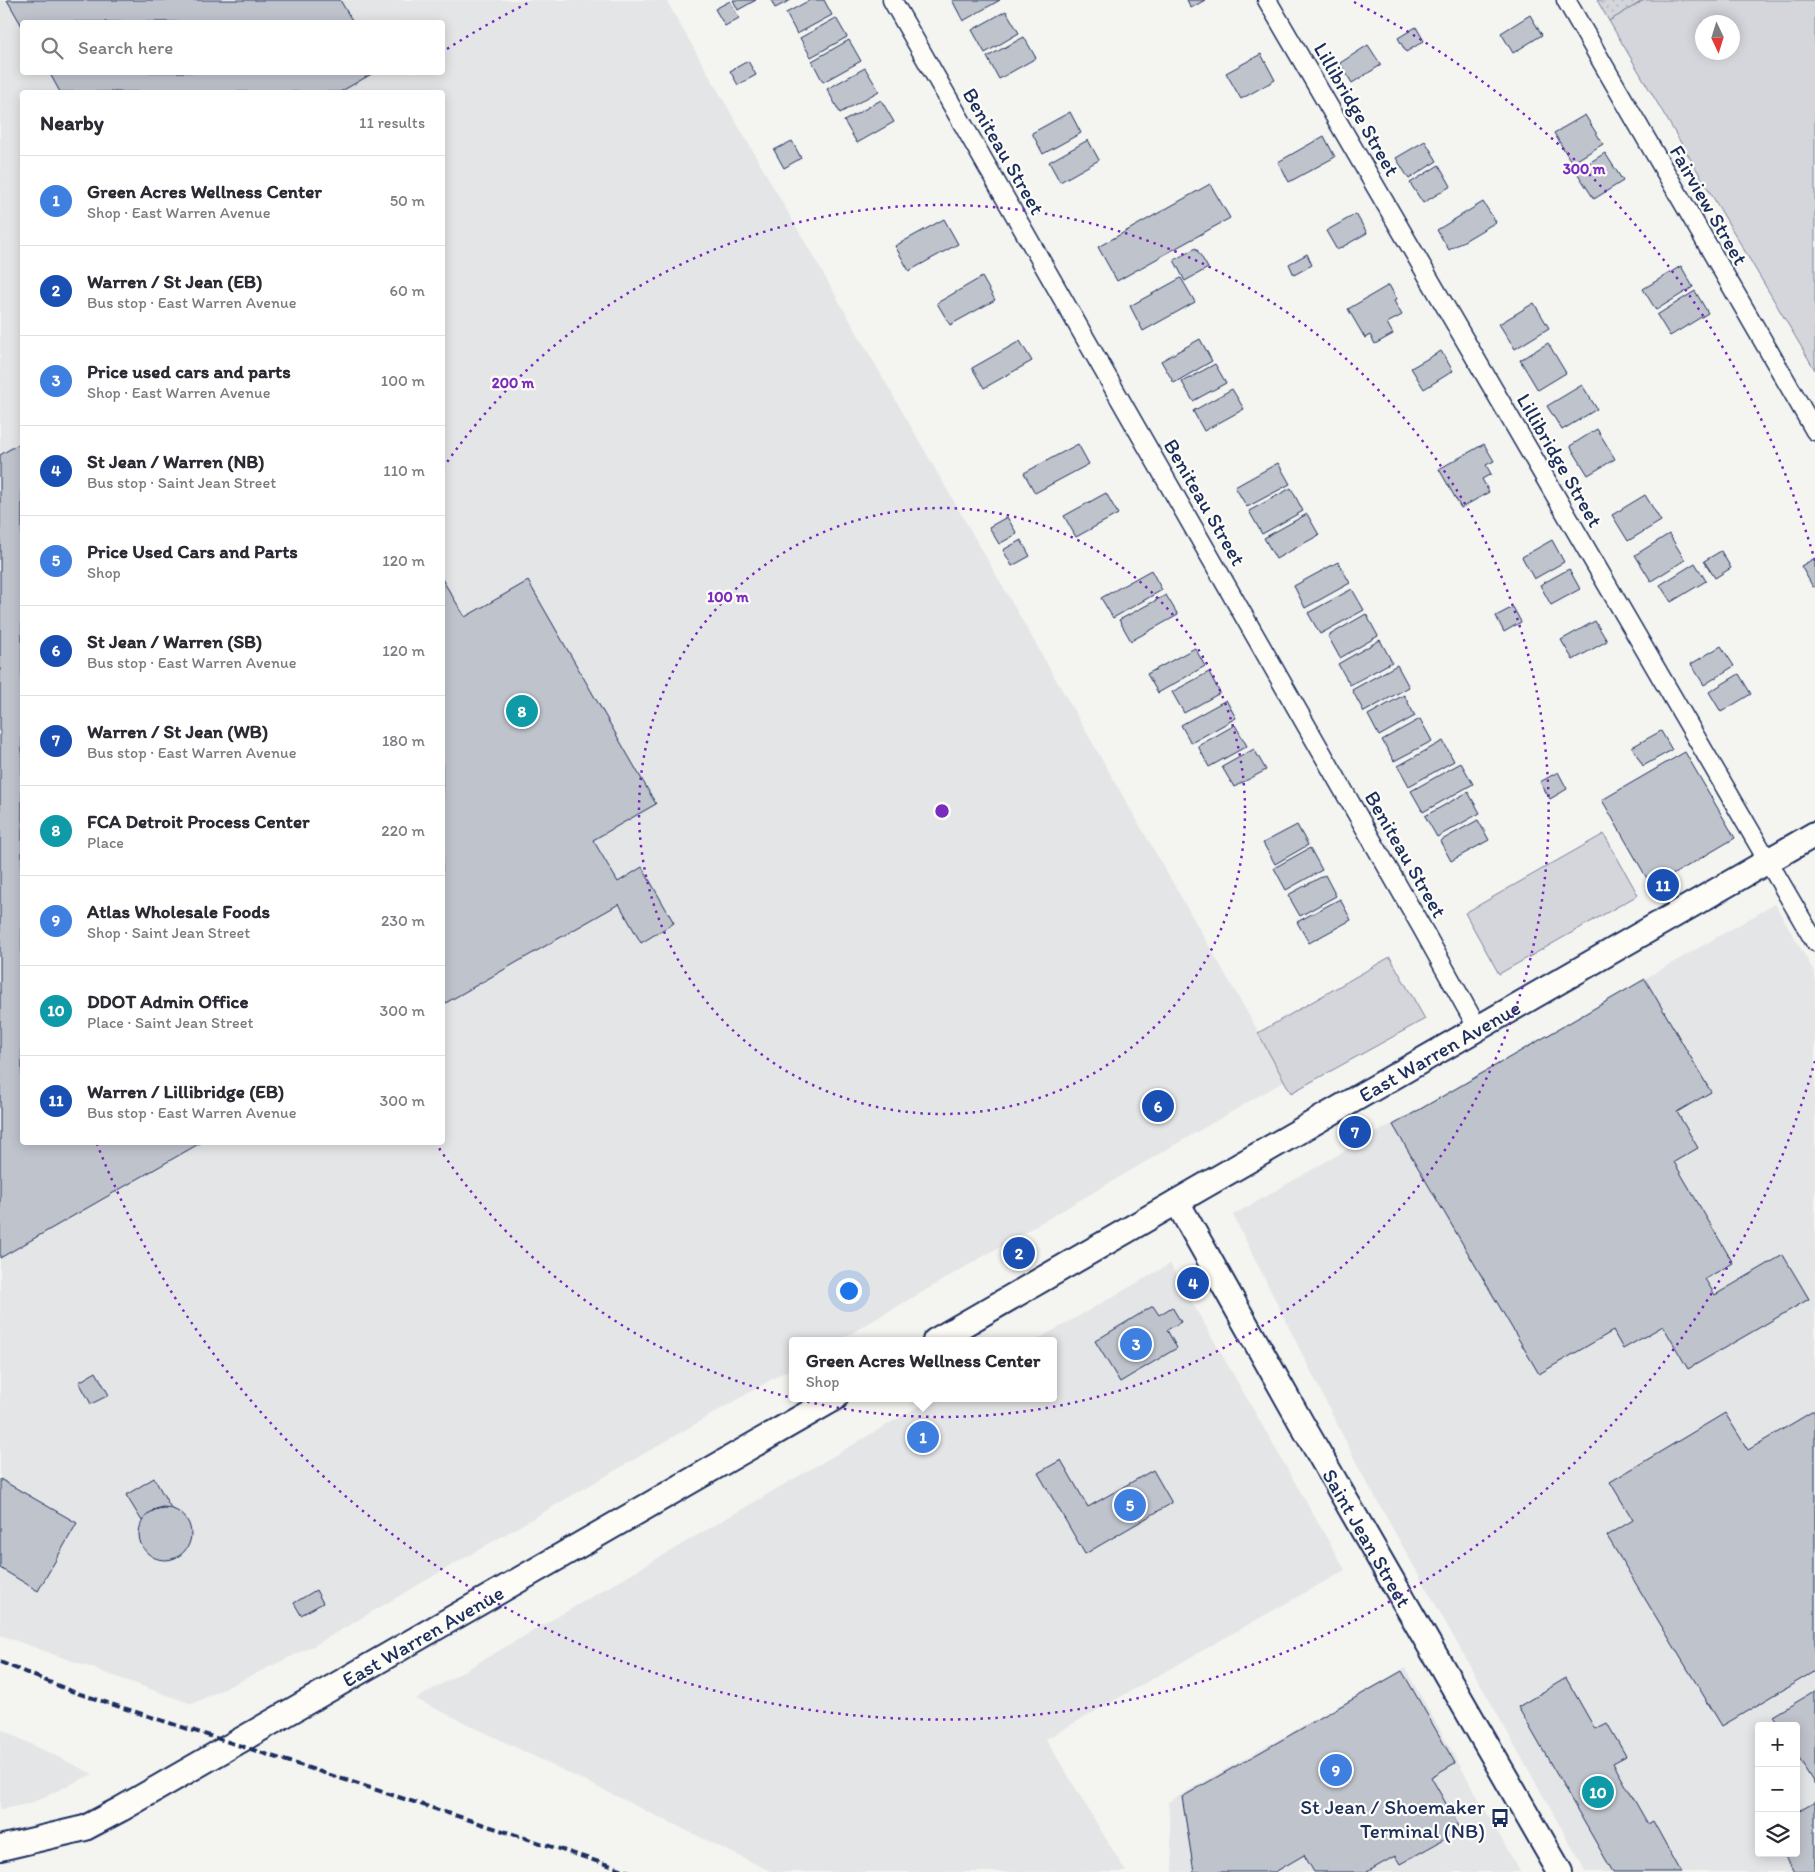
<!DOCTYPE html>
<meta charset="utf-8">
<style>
:root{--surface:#fff;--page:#f2f2f3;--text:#2b2b33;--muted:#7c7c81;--line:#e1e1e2;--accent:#7c3aed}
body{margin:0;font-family:Itim,sans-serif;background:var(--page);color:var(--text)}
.controls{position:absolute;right:15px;bottom:15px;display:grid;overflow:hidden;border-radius:5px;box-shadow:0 2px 12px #0003}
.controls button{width:45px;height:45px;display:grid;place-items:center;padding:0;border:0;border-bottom:1px solid var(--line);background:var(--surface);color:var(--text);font:25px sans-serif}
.compass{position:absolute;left:1695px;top:15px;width:45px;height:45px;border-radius:50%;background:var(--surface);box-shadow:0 2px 12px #0003;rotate:176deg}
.you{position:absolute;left:848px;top:1290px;width:18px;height:18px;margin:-12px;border:4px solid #fff;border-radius:50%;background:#1a73e8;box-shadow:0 0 0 8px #1a73e833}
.badge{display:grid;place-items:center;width:32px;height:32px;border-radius:50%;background:var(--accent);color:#fff;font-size:16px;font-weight:700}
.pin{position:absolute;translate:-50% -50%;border:2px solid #fff;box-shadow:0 1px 5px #0006}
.popup{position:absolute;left:789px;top:1337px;width:268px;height:65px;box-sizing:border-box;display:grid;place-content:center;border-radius:5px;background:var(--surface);filter:drop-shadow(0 1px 4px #0005);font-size:16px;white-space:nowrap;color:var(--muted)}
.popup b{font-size:19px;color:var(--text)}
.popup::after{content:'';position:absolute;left:50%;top:100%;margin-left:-10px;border:10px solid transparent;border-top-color:var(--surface)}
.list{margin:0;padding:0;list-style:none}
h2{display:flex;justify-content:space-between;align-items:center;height:65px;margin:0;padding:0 20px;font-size:21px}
h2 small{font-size:16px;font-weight:400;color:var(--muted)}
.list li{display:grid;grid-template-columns:32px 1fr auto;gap:15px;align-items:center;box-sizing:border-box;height:90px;padding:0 20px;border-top:1px solid var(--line)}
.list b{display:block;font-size:19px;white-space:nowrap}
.list p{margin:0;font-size:16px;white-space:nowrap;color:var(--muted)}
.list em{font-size:16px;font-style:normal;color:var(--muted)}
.icon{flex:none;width:28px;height:28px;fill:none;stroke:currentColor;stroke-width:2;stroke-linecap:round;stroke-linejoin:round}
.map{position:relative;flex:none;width:1815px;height:1872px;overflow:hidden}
.search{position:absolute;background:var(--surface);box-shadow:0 2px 12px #0003;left:20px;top:20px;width:425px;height:55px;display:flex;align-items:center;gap:12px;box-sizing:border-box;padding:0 18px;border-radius:5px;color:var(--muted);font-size:19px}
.panel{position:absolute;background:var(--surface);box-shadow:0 2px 12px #0003;left:20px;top:90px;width:425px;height:1055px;border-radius:5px}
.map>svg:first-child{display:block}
.built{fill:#e4e5e6;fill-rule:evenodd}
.grass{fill:#d4d6db;stroke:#78829c;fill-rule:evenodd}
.park{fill:url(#park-dots);stroke:#78829c}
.building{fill:#bfc3cc;stroke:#1b2f5e}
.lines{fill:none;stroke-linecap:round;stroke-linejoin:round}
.street-casing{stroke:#1b2f5e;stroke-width:21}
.secondary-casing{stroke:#1b2f5e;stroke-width:28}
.street{stroke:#fdfcf7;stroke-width:18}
.secondary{stroke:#fdfcf7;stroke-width:24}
.rail{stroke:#1b2f5e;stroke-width:4;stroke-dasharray:8 4;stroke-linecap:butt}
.ring{fill:none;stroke:#7b2cbf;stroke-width:2.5;stroke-dasharray:2.5 5}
.labels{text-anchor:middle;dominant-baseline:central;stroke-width:4.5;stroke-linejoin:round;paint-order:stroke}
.street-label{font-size:21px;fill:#1b2f5e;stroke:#fdfcf7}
.poi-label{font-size:21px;fill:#1b2f5e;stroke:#fdfcf7;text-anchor:end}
.centre{fill:#7b2cbf;stroke:#fdfcf7;stroke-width:2.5}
.ring-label{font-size:15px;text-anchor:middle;font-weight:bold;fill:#7b2cbf;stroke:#fdfcf7;stroke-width:4.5;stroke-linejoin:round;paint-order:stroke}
</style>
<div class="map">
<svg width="1815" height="1872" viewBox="0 0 1815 1872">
<defs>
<pattern id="park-dots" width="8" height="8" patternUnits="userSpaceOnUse" patternTransform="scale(1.25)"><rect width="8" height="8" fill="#d4d6db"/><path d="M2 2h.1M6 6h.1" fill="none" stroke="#b5b8be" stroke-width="1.8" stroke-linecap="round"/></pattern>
</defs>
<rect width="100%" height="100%" fill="#f4f4f1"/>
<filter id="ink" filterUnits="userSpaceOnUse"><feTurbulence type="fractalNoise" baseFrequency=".02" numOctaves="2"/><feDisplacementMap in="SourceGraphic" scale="10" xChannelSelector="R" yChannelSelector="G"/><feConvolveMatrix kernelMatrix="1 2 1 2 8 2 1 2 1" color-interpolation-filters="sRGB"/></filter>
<g filter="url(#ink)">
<!-- built -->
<g class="built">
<path d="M0,0H666L1286,1080L838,1341H793V1367L315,1645L192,1704L0,1635ZM22,22H442V72H22ZM22,92H442V1142H22Z"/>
<path d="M1775,904L1815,973V1872H1586L1362,1474L1233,1215ZM1759,1726H1796V1853H1759Z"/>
<polygon points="1170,1264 1345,1570 1046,1739 1126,1872 772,1872 416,1699 933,1398 1053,1398 1053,1341 1035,1341"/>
<polygon points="1405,1668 1520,1872 1173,1872 1168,1802"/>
<polygon points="0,1729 93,1774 31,1803 0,1810"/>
</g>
<!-- grass -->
<g class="grass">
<path d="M1644,0H1815V370L1609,21ZM1702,22H1732V52H1702Z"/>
<polygon points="1604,834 1638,895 1499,974 1465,913"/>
<polygon points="1390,957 1425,1019 1291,1093 1258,1033"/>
</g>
<!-- park -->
<polygon class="park" points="1597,0 1644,0 1609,21"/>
<!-- building -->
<g class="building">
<polygon points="7,0 340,0 353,22 22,22 22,26"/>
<polygon points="733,0 756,0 738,10"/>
<polygon points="771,0 791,0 775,8"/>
<polygon points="810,0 824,0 832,15 797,34 786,13"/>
<polygon points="952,0 1000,0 963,21"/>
<polygon points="1187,0 1205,0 1191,8"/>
<polygon points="730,1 739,18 725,26 715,9"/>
<polygon points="1006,11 1019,33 985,53 972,30"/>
<polygon points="1530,15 1542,35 1513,53 1501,33"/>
<polygon points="836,18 847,37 811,57 800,38"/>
<polygon points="1416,27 1424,41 1406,52 1398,38"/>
<polygon points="1024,37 1036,58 999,79 987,57"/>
<polygon points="849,40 861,61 823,82 812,61"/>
<polygon points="1368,45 1381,65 1352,83 1340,63"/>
<polygon points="1261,54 1275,80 1241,99 1226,73"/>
<polygon points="748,61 756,75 738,85 730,71"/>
<polygon points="865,68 879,91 840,113 827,89"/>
<polygon points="49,72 375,72 340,92 60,92"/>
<polygon points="881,100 894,122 857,143 844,121"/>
<polygon points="1070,112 1081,133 1043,154 1032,133"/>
<polygon points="1585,115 1603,144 1572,163 1554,133"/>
<polygon points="1324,136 1335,157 1289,182 1278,162"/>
<polygon points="1088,140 1099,160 1060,182 1049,162"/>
<polygon points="792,141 801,158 784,168 774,150"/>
<polygon points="1425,141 1437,161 1409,179 1396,158"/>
<polygon points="1605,153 1623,181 1594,199 1576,171"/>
<polygon points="1439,165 1451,186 1423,203 1410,183"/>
<polygon points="1210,184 1230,218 1117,281 1098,247"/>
<polygon points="1483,202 1496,222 1449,250 1437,230"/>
<polygon points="1356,214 1367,233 1337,250 1326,231"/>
<polygon points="944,219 958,244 909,271 895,246"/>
<polygon points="1196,248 1208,268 1185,281 1174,260"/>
<polygon points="1307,254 1312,265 1294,275 1289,264"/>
<polygon points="1681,266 1693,287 1656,310 1643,289"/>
<polygon points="982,277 995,300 950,325 937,303"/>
<polygon points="1181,278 1195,302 1143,331 1130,306"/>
<polygon points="1389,285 1397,299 1394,301 1402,315 1387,323 1393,334 1375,344 1370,335 1365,338 1348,309"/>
<polygon points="1695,291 1708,313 1670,336 1657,315"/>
<polygon points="1534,303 1549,328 1515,349 1499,324"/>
<polygon points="1200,339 1212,361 1174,383 1161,361"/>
<polygon points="1020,341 1032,361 984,388 972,368"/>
<polygon points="1548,343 1566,373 1538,390 1520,360"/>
<polygon points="1441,351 1453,371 1424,389 1411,368"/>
<polygon points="1215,364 1226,383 1193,401 1182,382"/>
<polygon points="1582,385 1597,409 1562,430 1547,406"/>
<polygon points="1232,389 1244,409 1204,431 1193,411"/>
<polygon points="1597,429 1615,459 1588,475 1570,446"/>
<polygon points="22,442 22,1142 202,1142 0,1258 0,455"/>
<polygon points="1078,444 1089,464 1035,493 1024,473"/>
<polygon points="1484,444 1494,461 1486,465 1491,474 1482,479 1489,492 1461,508 1439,469"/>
<polygon points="1278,463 1290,484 1247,507 1235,487"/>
<polygon points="1291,488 1303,511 1262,534 1249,511"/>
<polygon points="1106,493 1118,514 1076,537 1064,516"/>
<polygon points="1645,495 1661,521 1628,541 1612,515"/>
<polygon points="1307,514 1319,535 1276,559 1264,538"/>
<polygon points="1007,517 1017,534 999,544 989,527"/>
<polygon points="1669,534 1685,560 1651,581 1635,555"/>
<polygon points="1021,540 1030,556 1012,566 1003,550"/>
<polygon points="1552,540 1564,562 1534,579 1522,557"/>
<polygon points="1721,551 1731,568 1715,578 1704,561"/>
<polygon points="1815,558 1815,586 1813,587 1801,566"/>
<polygon points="1338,562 1350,583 1305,608 1294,586"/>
<polygon points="1695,563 1706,581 1671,602 1660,585"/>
<polygon points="1569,569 1580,589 1551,605 1540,585"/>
<polygon points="1151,570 1162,590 1113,618 1101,598"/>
<polygon points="442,579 465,617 528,581 656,804 593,840 618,882 642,867 674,923 641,943 619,904 442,1005"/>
<polygon points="1352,589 1364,610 1320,634 1308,613"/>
<polygon points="1166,595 1178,615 1131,641 1119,620"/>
<polygon points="1513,607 1521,622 1504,632 1496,616"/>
<polygon points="1366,614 1378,636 1340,658 1328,636"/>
<polygon points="1595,621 1607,641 1573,660 1561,640"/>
<polygon points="1380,640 1392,662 1350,685 1338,664"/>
<polygon points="1721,646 1734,666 1704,685 1691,664"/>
<polygon points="1195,648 1205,666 1158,693 1147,674"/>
<polygon points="1397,665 1409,687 1364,712 1352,690"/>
<polygon points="1209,672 1220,693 1184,713 1172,692"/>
<polygon points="1739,674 1751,694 1721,712 1709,692"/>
<polygon points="1404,695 1415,716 1379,736 1368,715"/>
<polygon points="1226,700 1236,718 1191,743 1181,725"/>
<polygon points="1420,719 1432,741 1394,761 1382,740"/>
<polygon points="1235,725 1247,746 1209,767 1198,746"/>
<polygon points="1661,731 1672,750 1643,766 1632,747"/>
<polygon points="1443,741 1454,761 1409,786 1398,766"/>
<polygon points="1254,749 1266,770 1234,787 1222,767"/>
<polygon points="1685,752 1735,838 1652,887 1602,800"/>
<polygon points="1461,763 1473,784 1423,812 1411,791"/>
<polygon points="1558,772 1567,789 1550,799 1540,782"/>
<polygon points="1468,792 1480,813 1437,837 1425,816"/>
<polygon points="1478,820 1489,840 1451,861 1440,841"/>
<polygon points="1297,825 1308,845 1275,864 1263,843"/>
<polygon points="1310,848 1322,870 1286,890 1274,868"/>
<polygon points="1325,875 1336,896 1300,916 1288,895"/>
<polygon points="1340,899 1351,920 1309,943 1297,922"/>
<polygon points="1645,979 1711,1092 1677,1112 1698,1148 1674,1162 1733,1263 1705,1279 1715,1295 1783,1255 1809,1299 1688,1369 1663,1326 1623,1349 1613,1331 1539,1374 1393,1125"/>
<polygon points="1153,1306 1159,1315 1172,1307 1181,1322 1167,1330 1177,1348 1120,1382 1095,1341"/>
<polygon points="96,1372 109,1395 91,1404 79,1382"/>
<polygon points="1815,1410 1815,1671 1722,1726 1607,1536 1633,1520 1610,1482 1725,1413 1748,1450"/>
<polygon points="1061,1460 1088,1507 1153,1470 1172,1503 1085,1554 1038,1473"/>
<polygon points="154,1478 171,1508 162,1507 153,1510 142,1521 126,1495"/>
<polygon points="0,1479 77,1523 38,1591 0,1568"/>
<circle cx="165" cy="1534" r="26"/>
<polygon points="316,1590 323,1603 301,1615 294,1603"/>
<polygon points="1402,1671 1455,1763 1431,1777 1461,1830 1400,1864 1395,1856 1367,1872 1314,1872 1304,1855 1275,1872 1194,1872 1182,1797"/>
<polygon points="1566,1678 1595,1729 1607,1723 1626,1756 1613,1763 1648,1824 1653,1821 1681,1872 1613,1872 1518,1707"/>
<polygon points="1815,1691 1815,1785 1796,1754 1796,1726 1779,1726 1773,1716"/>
<polygon points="1815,1801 1815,1872 1794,1872 1783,1853 1796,1853 1796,1812"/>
</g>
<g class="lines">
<!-- street casing -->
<g class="street-casing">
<g id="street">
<polyline points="892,0 1422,928 1477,1027"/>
<polyline points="1267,0 1815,942"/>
<polyline points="1566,0 1815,431"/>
</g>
</g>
<!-- secondary casing -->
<g class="secondary-casing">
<g id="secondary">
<path id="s1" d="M1177,1202L1303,1426L1560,1872"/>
<path id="s2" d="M935,1341L1815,834"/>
<path id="s3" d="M0,1848L85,1828L121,1809L835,1398"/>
</g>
</g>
<!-- street -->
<use href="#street" class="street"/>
<!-- secondary -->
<use href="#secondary" class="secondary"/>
<!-- rail -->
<polyline class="rail" points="0,1662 74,1692 630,1872"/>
</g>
</g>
<!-- distance rings -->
<g class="ring">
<circle cx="942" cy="811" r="303"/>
<path d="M443 468A606 606 0 1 1 437 1145"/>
<path d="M1815 1061A908 908 0 0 1 97 1144M447 49A908 908 0 0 1 530 2M1354 2A908 908 0 0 1 1815 561"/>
</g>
<!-- icons -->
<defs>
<g id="bus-bare" transform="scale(1.5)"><path d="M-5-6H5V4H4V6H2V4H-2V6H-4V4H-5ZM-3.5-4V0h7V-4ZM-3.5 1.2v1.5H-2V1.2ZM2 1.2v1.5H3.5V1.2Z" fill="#1b2f5e" stroke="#fdfcf7" stroke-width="2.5" paint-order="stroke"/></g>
</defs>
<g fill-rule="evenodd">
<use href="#bus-bare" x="1500" y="1818"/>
</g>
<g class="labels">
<!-- street labels -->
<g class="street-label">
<text transform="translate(1357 109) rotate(60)">Lillibridge Street</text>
<text transform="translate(1004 151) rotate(60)">Beniteau Street</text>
<text transform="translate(1709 205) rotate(60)">Fairview Street</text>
<text transform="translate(1560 460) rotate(60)">Lillibridge Street</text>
<text transform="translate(1205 502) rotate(60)">Beniteau Street</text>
<text transform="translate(1406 854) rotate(60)">Beniteau Street</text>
<text stroke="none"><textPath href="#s2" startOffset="582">East Warren Avenue</textPath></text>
<text stroke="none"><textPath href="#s1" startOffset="386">Saint Jean Street</textPath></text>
<text stroke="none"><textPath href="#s3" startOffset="476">East Warren Avenue</textPath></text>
</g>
<!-- poi labels -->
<g class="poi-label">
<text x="1485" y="1806">St Jean / Shoemaker<tspan x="1485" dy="24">Terminal (NB)</tspan></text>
</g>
</g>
<circle cx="942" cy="811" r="8" class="centre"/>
<g class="ring-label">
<text x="1584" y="174">300 m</text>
<text x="513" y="388">200 m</text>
<text x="728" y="602">100 m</text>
</g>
</svg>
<div class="controls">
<button>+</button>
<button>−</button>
<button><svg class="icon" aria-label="layers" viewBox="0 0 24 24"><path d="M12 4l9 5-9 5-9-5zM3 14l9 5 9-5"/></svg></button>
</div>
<svg class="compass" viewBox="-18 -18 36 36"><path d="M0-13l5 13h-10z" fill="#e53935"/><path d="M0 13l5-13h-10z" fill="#7c7c81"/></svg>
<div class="you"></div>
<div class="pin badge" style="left:923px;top:1437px;background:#3f7fe0">1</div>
<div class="popup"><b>Green Acres Wellness Center</b>Shop</div>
<div class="pin badge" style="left:1019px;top:1253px;background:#1a4fb4">2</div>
<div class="pin badge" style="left:1136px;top:1344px;background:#3f7fe0">3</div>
<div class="pin badge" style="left:1193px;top:1283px;background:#1a4fb4">4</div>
<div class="pin badge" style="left:1130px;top:1505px;background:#3f7fe0">5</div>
<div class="pin badge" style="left:1158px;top:1106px;background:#1a4fb4">6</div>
<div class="pin badge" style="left:1355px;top:1132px;background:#1a4fb4">7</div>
<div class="pin badge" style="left:522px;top:711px;background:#0f9aa8">8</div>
<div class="pin badge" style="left:1336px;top:1770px;background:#3f7fe0">9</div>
<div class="pin badge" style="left:1598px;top:1792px;background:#0f9aa8">10</div>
<div class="pin badge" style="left:1663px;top:885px;background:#1a4fb4">11</div>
<div class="search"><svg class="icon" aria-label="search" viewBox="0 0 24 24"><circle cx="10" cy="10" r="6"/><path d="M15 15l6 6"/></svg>Search here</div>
<section class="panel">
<h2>Nearby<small>11 results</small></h2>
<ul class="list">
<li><span class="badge" style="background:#3f7fe0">1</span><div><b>Green Acres Wellness Center</b><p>Shop · East Warren Avenue</p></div><em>50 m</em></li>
<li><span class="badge" style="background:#1a4fb4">2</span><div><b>Warren / St Jean (EB)</b><p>Bus stop · East Warren Avenue</p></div><em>60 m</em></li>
<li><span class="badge" style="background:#3f7fe0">3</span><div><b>Price used cars and parts</b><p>Shop · East Warren Avenue</p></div><em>100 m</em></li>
<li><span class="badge" style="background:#1a4fb4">4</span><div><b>St Jean / Warren (NB)</b><p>Bus stop · Saint Jean Street</p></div><em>110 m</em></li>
<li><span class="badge" style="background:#3f7fe0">5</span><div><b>Price Used Cars and Parts</b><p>Shop</p></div><em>120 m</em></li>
<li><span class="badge" style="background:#1a4fb4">6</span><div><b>St Jean / Warren (SB)</b><p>Bus stop · East Warren Avenue</p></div><em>120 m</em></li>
<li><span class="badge" style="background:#1a4fb4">7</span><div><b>Warren / St Jean (WB)</b><p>Bus stop · East Warren Avenue</p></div><em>180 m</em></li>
<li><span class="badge" style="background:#0f9aa8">8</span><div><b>FCA Detroit Process Center</b><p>Place</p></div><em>220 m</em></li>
<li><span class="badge" style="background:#3f7fe0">9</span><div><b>Atlas Wholesale Foods</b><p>Shop · Saint Jean Street</p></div><em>230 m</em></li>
<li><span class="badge" style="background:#0f9aa8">10</span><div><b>DDOT Admin Office</b><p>Place · Saint Jean Street</p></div><em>300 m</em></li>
<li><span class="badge" style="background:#1a4fb4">11</span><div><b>Warren / Lillibridge (EB)</b><p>Bus stop · East Warren Avenue</p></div><em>300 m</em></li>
</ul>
</section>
</div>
